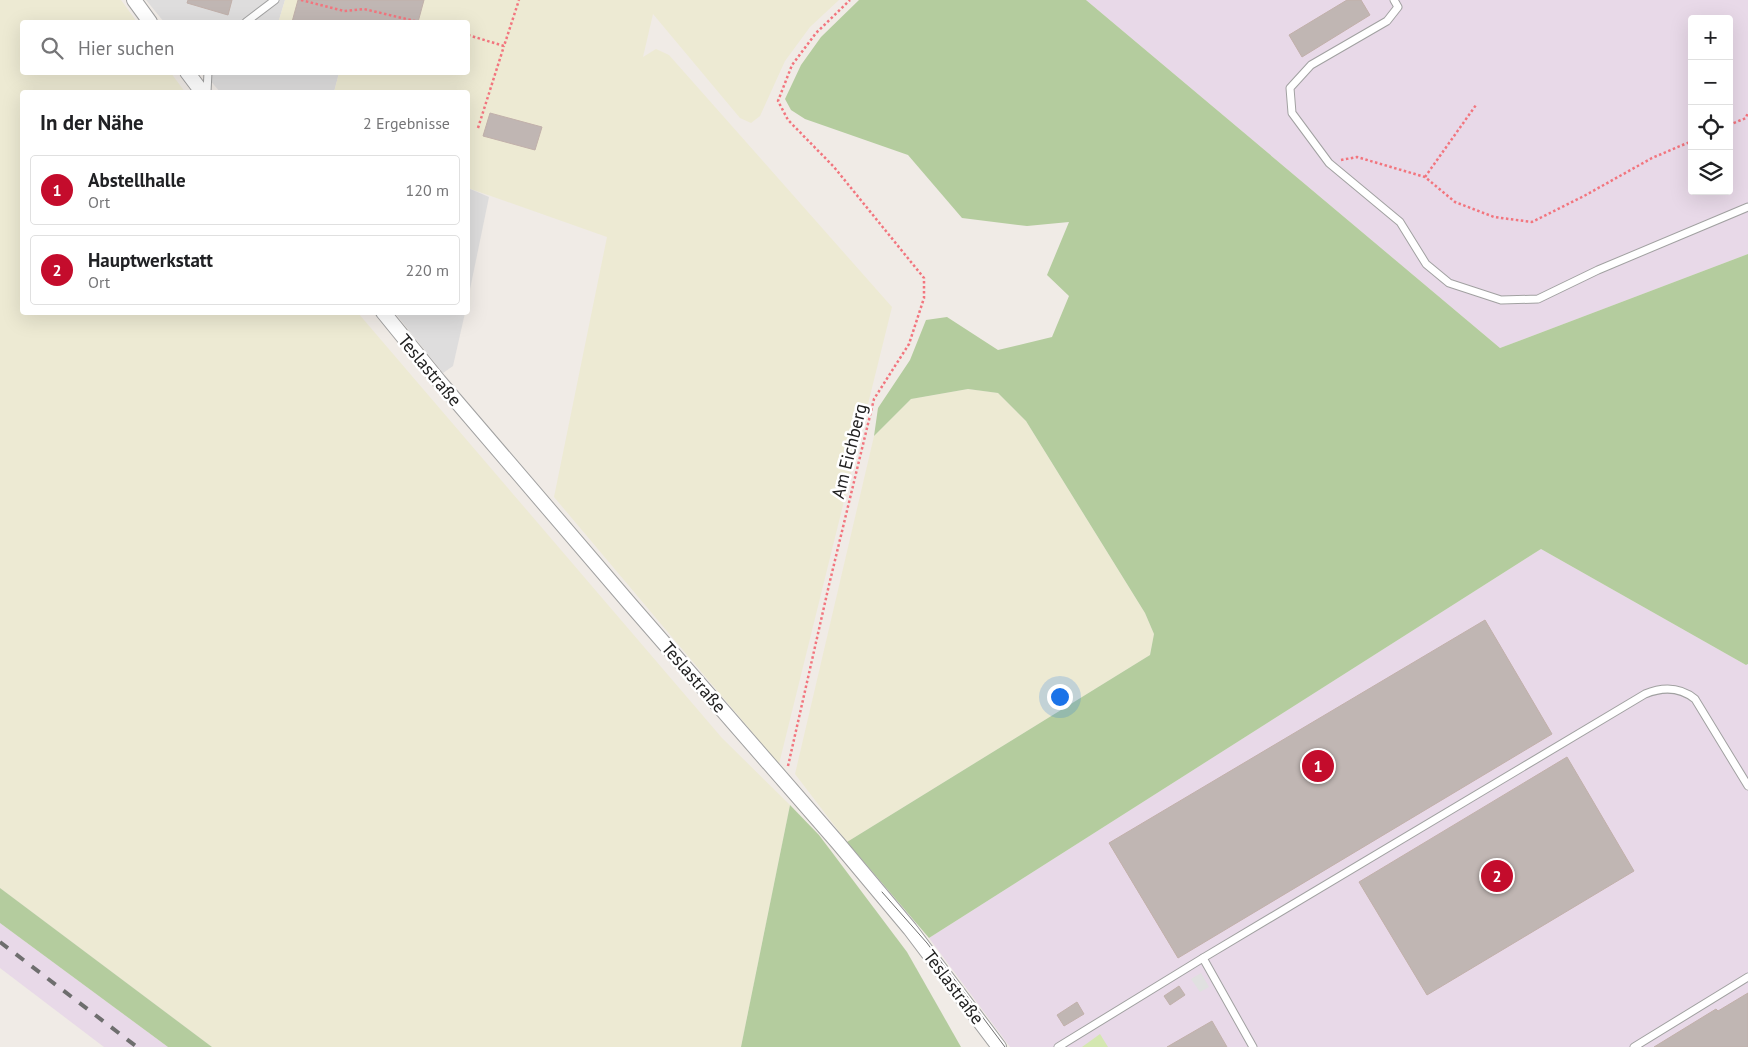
<!DOCTYPE html>
<html lang="de">
<meta charset="utf-8">
<style>
:root{--surface:#fff;--page:#f6f6f6;--text:#202124;--muted:#757577;--line:#e0e0e0;--accent:#c40c2c}
body{margin:0;font-family:"PT Sans",sans-serif;background:var(--page);color:var(--text)}
.controls{position:absolute;right:15px;top:15px;display:grid;overflow:hidden;border-radius:5px;box-shadow:0 5px 20px #0002}
.controls button{width:45px;height:45px;display:grid;place-items:center;padding:0;border:0;border-bottom:1px solid var(--line);background:var(--surface);color:var(--text);font:25px sans-serif}
.you{position:absolute;left:1059px;top:696px;width:18px;height:18px;margin:-12px;border:4px solid #fff;border-radius:50%;background:#1a73e8;box-shadow:0 0 0 8px #1a73e833}
.badge{display:grid;place-items:center;width:32px;height:32px;border-radius:50%;background:var(--accent);color:#fff;font-size:16px;font-weight:700}
.pin{position:absolute;translate:-50% -50%;border:2px solid #fff;box-shadow:0 1px 5px #0006}
.list{margin:0;padding:0;list-style:none}
h2{display:flex;justify-content:space-between;align-items:center;height:65px;margin:0;padding:0 20px;font-size:21px}
h2 small{font-size:16px;font-weight:400;color:var(--muted)}
.list li{display:grid;grid-template-columns:32px 1fr auto;gap:15px;align-items:center;box-sizing:border-box;height:70px;margin:0 10px 10px;padding:0 10px;border:1px solid var(--line);border-radius:5px}
.list b{display:block;font-size:19px;white-space:nowrap}
.list p{margin:0;font-size:16px;white-space:nowrap;color:var(--muted)}
.list em{font-size:16px;font-style:normal;color:var(--muted)}
.icon{flex:none;width:28px;height:28px;fill:none;stroke:currentColor;stroke-width:2;stroke-linecap:round;stroke-linejoin:round}
.map{position:relative;flex:none;width:1748px;height:1047px;overflow:hidden}
.search{position:absolute;background:var(--surface);box-shadow:0 5px 20px #0002;left:20px;top:20px;width:450px;height:55px;display:flex;align-items:center;gap:12px;box-sizing:border-box;padding:0 18px;border-radius:5px;color:var(--muted);font-size:19px}
.panel{position:absolute;background:var(--surface);box-shadow:0 5px 20px #0002;left:20px;top:90px;width:450px;height:225px;border-radius:5px}
.map>svg:first-child{display:block}
.residential{fill:#dedddd}
.industrial{fill:#e8d9e8;fill-rule:evenodd}
.farmland{fill:#edead3}
.grass{fill:#d4e7b0}
.forest{fill:#b4cc9e}
.parking{fill:#e0e0e0}
.building{fill:#c0b6b3;stroke:#c1b0aa}
.lines{fill:none;stroke-linecap:round;stroke-linejoin:round}
.service-casing{stroke:#a1a1a1;stroke-width:9}
.minor-casing{stroke:#a1a1a1;stroke-width:16}
.path{stroke:#f2757e;stroke-width:2.5;stroke-dasharray:2.5 2.5;stroke-linecap:butt}
.service{stroke:#fff;stroke-width:7}
.minor{stroke:#fff;stroke-width:14}
.tram{stroke:#6e6e6e;stroke-width:1}
.rail{stroke:#6e6e6e;stroke-width:4;stroke-dasharray:10 10;stroke-linecap:butt}
.labels{text-anchor:middle;dominant-baseline:central;stroke-width:5;stroke-linejoin:round;paint-order:stroke}
.street-label{font-size:18px;fill:#202020;stroke:#fff}
</style>
<div class="map">
<svg width="1748" height="1047" viewBox="0 0 1748 1047">
<rect width="100%" height="100%" fill="#f0ebe6"/>
<!-- residential -->
<g class="residential">
<polygon points="146,0 285,0 279,20 289,22 164,22"/>
<polygon points="204,73 339,73 334,92 220,92"/>
<polygon points="468,188 489,197 468,299"/>
<polygon points="395,313 465,313 453,366 443,373"/>
</g>
<!-- industrial -->
<g class="industrial">
<path d="M1086,0H1748V254L1500,348ZM1692,19H1729V191H1692Z"/>
<polygon points="1541,549 1746,665 1748,664 1748,1047 1010,1047 929,938"/>
<polygon points="0,923 168,1047 104,1047 0,968"/>
</g>
<!-- farmland -->
<g class="farmland">
<polygon points="0,0 121,0 137,22 22,22 22,72 171,73 185,92 22,92 22,312 358,313 722,738 790,805 741,1047 212,1047 0,888"/>
<polygon points="285,0 839,0 810,27 785,61 760,116 751,123 740,118 653,14 643,57 656,49 669,55 892,307 779,764 554,497 607,237 468,188 468,92 334,92 339,73 468,72 468,22 289,22 279,20"/>
<polygon points="968,389 998,393 1026,421 1145,613 1154,634 1150,655 847,842 795,774 874,436 911,399"/>
</g>
<!-- grass -->
<polygon class="grass" points="1100,1034 1108,1047 1082,1047"/>
<!-- forest -->
<g class="forest">
<polygon points="859,0 1086,0 1500,348 1748,254 1748,664 1746,665 1541,549 929,938 847,842 1150,655 1154,634 1145,613 1026,421 998,393 968,389 911,399 874,436 878,408 910,360 926,320 947,317 998,350 1052,337 1069,296 1047,275 1069,222 1027,226 962,218 908,155 805,119 791,110 785,99 801,65 821,37"/>
<polygon points="790,805 819,835 907,952 961,1047 741,1047"/>
<polygon points="0,888 212,1047 168,1047 0,923"/>
</g>
<!-- parking -->
<polygon class="parking" points="1201,973 1209,987 1200,992 1191,979"/>
<!-- building -->
<g class="building">
<polygon points="188,0 232,0 228,15 187,3"/>
<polygon points="298,0 424,0 418,22 292,22"/>
<polygon points="1347,0 1361,0 1370,15 1302,57 1289,35"/>
<polygon points="490,113 542,127 535,150 483,136"/>
<polygon points="1485,620 1552,734 1178,958 1109,843"/>
<polygon points="1567,757 1634,871 1427,995 1359,882"/>
<polygon points="1179,986 1185,995 1170,1005 1164,996"/>
<polygon points="1748,993 1748,1047 1654,1047 1716,1009 1718,1011"/>
<polygon points="1077,1002 1084,1014 1064,1026 1057,1015"/>
<polygon points="1212,1021 1227,1047 1167,1047"/>
</g>
<g class="lines">
<!-- service casing -->
<g class="service-casing">
<g id="service">
<polyline points="1394,0 1398,7 1387,21 1311,65 1290,88 1292,113 1329,163 1400,222 1426,264 1449,283 1501,300 1538,299 1598,270 1748,207"/>
<polyline points="246,22 275,0"/>
<polyline points="207,92 208,72"/>
<polyline points="1203,958 1253,1047"/>
<path d="M1058,1047L1203,958L1645,694C1662,687 1680,687 1695,699L1748,786"/>
<polyline points="1634,1047 1748,977"/>
</g>
</g>
<!-- minor casing -->
<g class="minor-casing">
<g id="minor">
<polyline points="134,0 150,22"/>
<polyline points="187,72 202,92"/>
<polyline points="383,312 439,381 630,604 838,843 910,929 999,1047"/>
</g>
</g>
<!-- path -->
<g class="path">
<polyline points="301,0 344,11 364,9 419,22"/>
<polyline points="468,35 504,46 519,0"/>
<polyline points="1729,125 1746,118 1748,112"/>
<polyline points="478,128 504,46"/>
<polyline points="1341,160 1357,157 1425,177 1455,202 1494,217 1532,222 1584,196 1652,158 1692,141"/>
<polyline points="1425,177 1476,105"/>
<polyline points="788,766 829,585 874,399 909,344 924,298 924,278 834,167 788,120 778,101 792,65 816,33 850,0"/>
</g>
<!-- service -->
<use href="#service" class="service"/>
<!-- minor -->
<use href="#minor" class="minor"/>
<!-- tram -->
<polyline class="tram" points="882,892 927,943 1005,1047"/>
<!-- rail -->
<polyline class="rail" points="0,942 137,1047"/>
</g>
<g class="labels">
<!-- street labels -->
<g class="street-label">
<text transform="translate(430 370) rotate(50)">Teslastraße</text>
<text transform="translate(849 451) rotate(-76)">Am Eichberg</text>
<text transform="translate(694 677) rotate(49)">Teslastraße</text>
<text transform="translate(954 987) rotate(53)">Teslastraße</text>
</g>
</g>
</svg>
<div class="controls">
<button>+</button>
<button>−</button>
<button><svg class="icon" aria-label="locate" viewBox="0 0 24 24"><circle cx="12" cy="12" r="6"/><path d="M12 2v4M12 18v4M2 12h4M18 12h4"/></svg></button>
<button><svg class="icon" aria-label="layers" viewBox="0 0 24 24"><path d="M12 4l9 5-9 5-9-5zM3 14l9 5 9-5"/></svg></button>
</div>
<div class="you"></div>
<div class="pin badge" style="left:1318px;top:766px">1</div>
<div class="pin badge" style="left:1497px;top:876px">2</div>
<div class="search"><svg class="icon" aria-label="search" viewBox="0 0 24 24"><circle cx="10" cy="10" r="6"/><path d="M15 15l6 6"/></svg>Hier suchen</div>
<section class="panel">
<h2>In der Nähe<small>2 Ergebnisse</small></h2>
<ul class="list">
<li><span class="badge">1</span><div><b>Abstellhalle</b><p>Ort</p></div><em>120 m</em></li>
<li><span class="badge">2</span><div><b>Hauptwerkstatt</b><p>Ort</p></div><em>220 m</em></li>
</ul>
</section>
</div>
